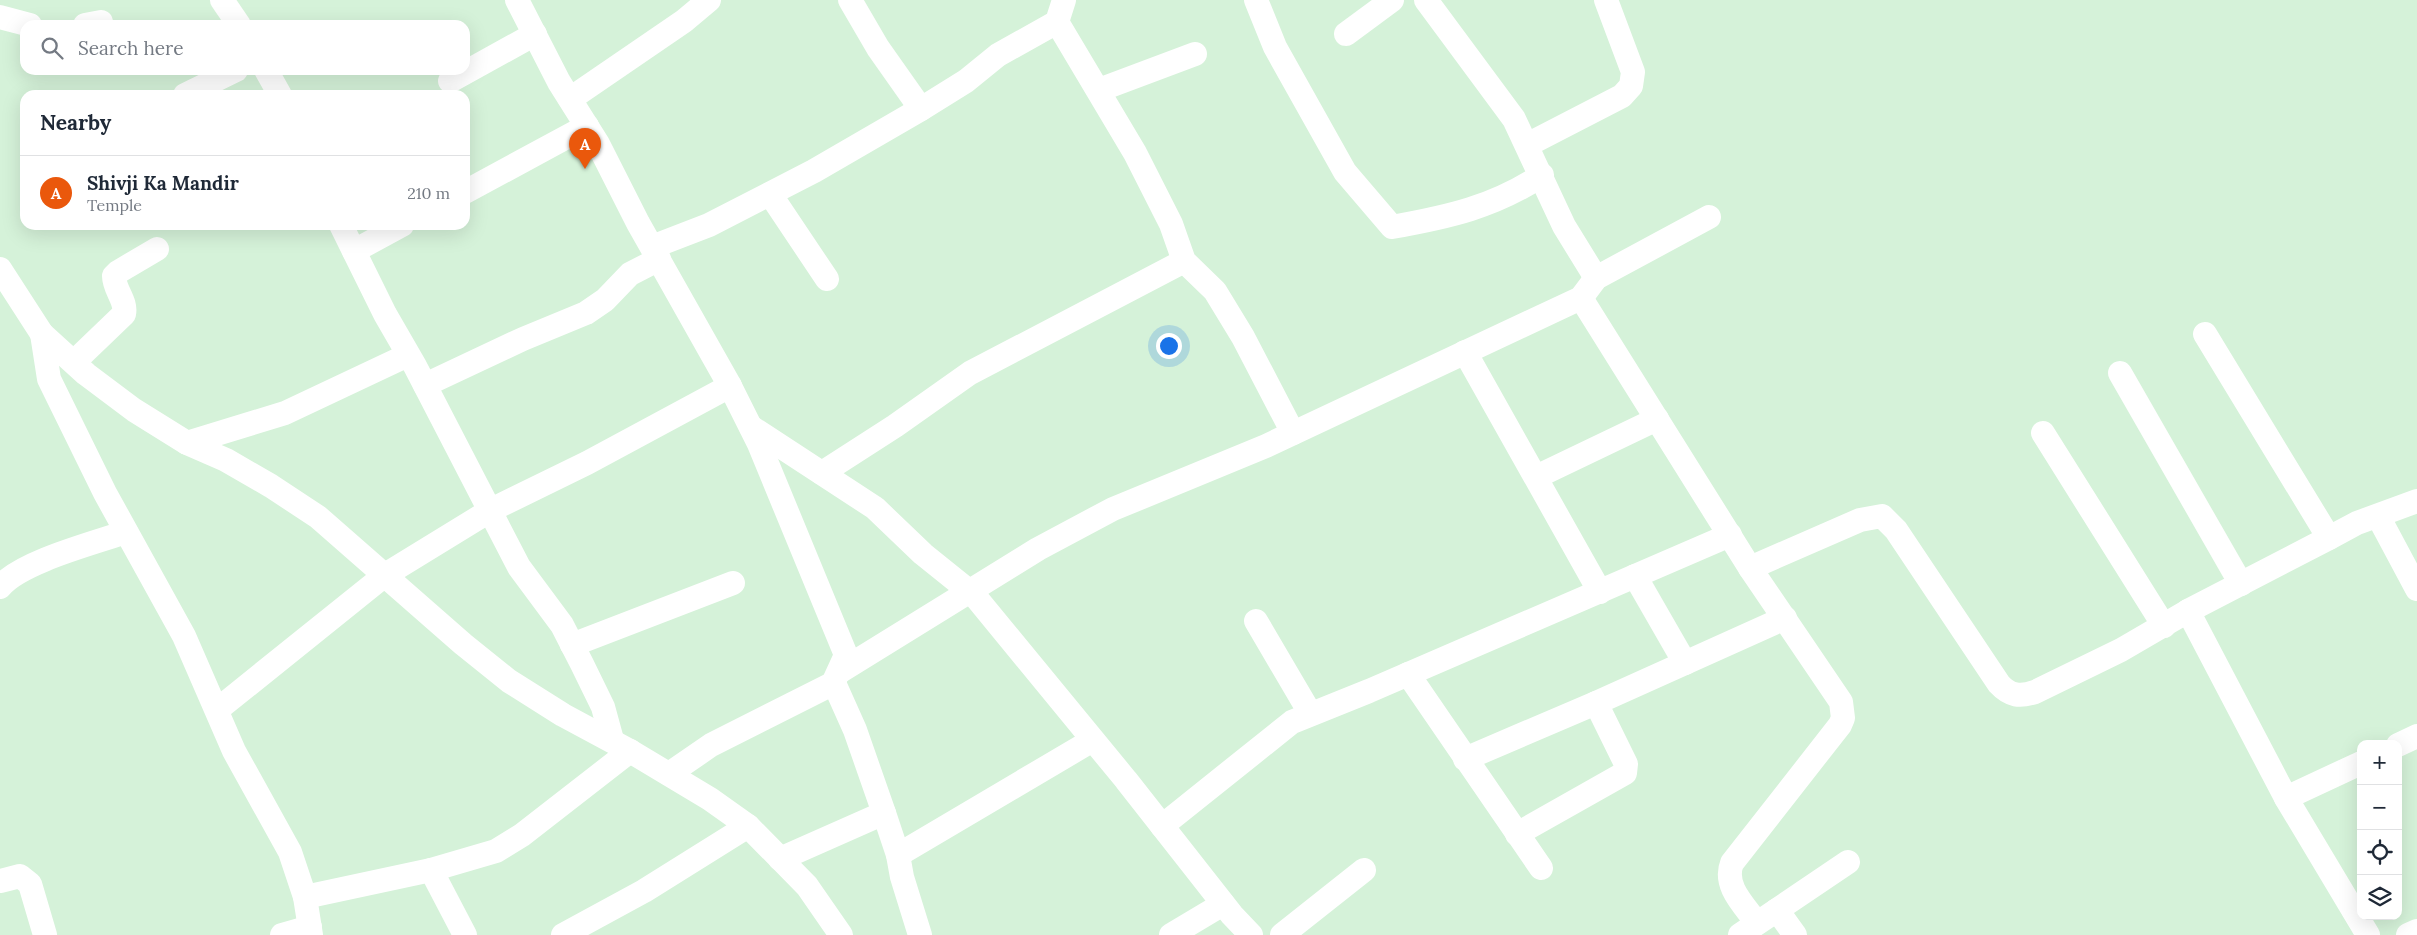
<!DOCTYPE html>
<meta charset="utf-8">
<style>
:root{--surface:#fff;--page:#f6f6f7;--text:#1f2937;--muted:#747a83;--line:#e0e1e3;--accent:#ea580c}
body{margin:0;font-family:Lora,serif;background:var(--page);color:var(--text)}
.controls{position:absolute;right:15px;bottom:15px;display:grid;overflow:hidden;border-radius:10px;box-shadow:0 5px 20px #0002}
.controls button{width:45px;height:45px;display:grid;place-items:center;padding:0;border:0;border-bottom:1px solid var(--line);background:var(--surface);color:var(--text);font:25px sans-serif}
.you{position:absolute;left:1168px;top:345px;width:18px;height:18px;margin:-12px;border:4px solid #fff;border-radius:50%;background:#1a73e8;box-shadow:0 0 0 8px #1a73e833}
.badge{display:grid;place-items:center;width:32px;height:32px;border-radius:50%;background:var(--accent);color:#fff;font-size:16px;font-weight:700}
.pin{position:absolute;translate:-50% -41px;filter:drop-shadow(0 1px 2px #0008)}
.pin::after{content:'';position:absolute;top:26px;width:18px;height:15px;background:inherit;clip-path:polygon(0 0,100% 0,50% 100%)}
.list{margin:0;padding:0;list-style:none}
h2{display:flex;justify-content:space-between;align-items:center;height:65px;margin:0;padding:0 20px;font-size:21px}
h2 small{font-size:16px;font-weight:400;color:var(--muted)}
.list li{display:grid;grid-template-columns:32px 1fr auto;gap:15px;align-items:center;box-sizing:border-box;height:75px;padding:0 20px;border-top:1px solid var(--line)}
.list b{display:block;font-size:19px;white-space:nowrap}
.list p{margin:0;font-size:16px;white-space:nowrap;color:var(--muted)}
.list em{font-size:16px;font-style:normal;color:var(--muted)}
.icon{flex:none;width:28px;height:28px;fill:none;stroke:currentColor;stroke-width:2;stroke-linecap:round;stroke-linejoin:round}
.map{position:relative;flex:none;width:2417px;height:935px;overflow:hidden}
.search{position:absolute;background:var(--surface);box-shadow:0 5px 20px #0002;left:20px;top:20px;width:450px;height:55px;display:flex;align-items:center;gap:12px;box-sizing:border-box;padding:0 18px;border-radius:15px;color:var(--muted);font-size:19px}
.panel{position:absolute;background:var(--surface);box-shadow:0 5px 20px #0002;left:20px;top:90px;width:450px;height:140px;border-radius:15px}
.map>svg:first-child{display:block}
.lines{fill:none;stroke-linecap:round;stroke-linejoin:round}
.minor{stroke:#fff;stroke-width:24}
</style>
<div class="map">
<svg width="2417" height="935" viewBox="0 0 2417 935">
<rect width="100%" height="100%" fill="#d5f2d9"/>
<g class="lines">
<!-- minor -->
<g class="minor">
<polyline points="222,0 239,25"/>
<polyline points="517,0 559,82 598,144 638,223 730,386 759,444 846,655 835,679"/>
<polyline points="850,0 878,48 921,109"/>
<path d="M1256,0L1275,47L1345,172L1392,227C1448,217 1494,207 1542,175"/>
<polyline points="1426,0 1514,119 1564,226 1596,278"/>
<polyline points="0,17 30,25"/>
<polyline points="1057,22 1135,153 1171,224 1184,261 1215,291 1243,337 1293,433"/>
<polyline points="85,25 101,22"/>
<polyline points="1346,34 1392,0"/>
<polyline points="266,70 280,95"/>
<polyline points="450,81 535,34"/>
<polyline points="1099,90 1195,54"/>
<polyline points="185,95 236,70"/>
<polyline points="570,99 684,21 709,0"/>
<polyline points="1527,145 1622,96 1631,86 1633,72 1606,0"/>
<polyline points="465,192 587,126"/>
<polyline points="770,194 827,279"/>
<polyline points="341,225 385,314 415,366 519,567 562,625 582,664 603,707 612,740"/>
<polyline points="652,247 709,225 814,171 921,109 966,81 998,55 1057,22 1064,0"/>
<polyline points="354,251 402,225"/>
<polyline points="0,269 42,334 86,374 134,410 187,443 226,460 271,486 318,517 463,644 509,681 563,715 630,751 710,799 748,826 807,886 841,935"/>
<path d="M1581,298L1750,568L1841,702L1843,718L1840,725L1732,863C1723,886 1744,905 1757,923"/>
<polyline points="42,334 49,379 105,493 184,636 234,751 290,852 305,897 311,935"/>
<polyline points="2205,334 2329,538"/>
<polyline points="1465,352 1600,592"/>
<path d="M74,362L124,314C127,301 114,290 114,276L118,272L157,249"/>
<polyline points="2120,373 2241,584"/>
<polyline points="425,385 523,339 586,313 605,300 630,274 659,259"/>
<polyline points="751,427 875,508 923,554 974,595 1126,780 1232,915 1251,935"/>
<polyline points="2043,433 2164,626"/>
<polyline points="187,443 285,413 408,355"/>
<polyline points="822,473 895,426 970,373 1184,261"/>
<polyline points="1536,477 1657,419"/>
<polyline points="2378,516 2417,589"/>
<path d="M1750,568L1860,520L1882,516L1896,530L1999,684C2010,696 2020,697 2035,692L2121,650L2188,611L2329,538L2357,523L2417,501"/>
<polyline points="1635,576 1685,663"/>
<path d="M0,587C20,562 94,543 126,532"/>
<polyline points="2188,611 2286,798 2368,935"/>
<polyline points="1256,621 1310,713"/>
<polyline points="572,645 733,583"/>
<polyline points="839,672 1038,549 1113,509 1266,446 1581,298 1596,278 1709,217"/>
<polyline points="1408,674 1541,868"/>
<polyline points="217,710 385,575 491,510 587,463 730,386"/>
<polyline points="2398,745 2417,736"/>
<polyline points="1465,759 1596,703 1785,618"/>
<polyline points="669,774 711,745 834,683 855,730 884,813 898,855 902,877 920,935"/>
<polyline points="2286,798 2361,763"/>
<polyline points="1162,826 1292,722 1369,691 1730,535"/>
<polyline points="1517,834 1625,773 1626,764 1596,703"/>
<polyline points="898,855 1091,741"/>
<polyline points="780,859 884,813"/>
<polyline points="431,870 465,935"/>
<polyline points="0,881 20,876 30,884 45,935"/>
<polyline points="305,897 431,870 496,851 522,835 630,751"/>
<polyline points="1777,910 1795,935"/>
<polyline points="282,935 310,927"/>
<polyline points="563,935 644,891 748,826"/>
<polyline points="1171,935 1223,904"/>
<polyline points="1282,935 1364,870"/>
<polyline points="1740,935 1848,862"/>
<polyline points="2408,935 2417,931"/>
</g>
</g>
</svg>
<div class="controls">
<button>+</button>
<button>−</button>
<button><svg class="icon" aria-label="locate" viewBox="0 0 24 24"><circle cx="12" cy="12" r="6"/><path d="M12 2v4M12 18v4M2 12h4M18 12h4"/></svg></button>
<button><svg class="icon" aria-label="layers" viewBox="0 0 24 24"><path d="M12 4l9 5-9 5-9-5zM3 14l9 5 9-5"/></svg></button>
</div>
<div class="you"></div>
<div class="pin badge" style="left:585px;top:169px">A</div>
<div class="search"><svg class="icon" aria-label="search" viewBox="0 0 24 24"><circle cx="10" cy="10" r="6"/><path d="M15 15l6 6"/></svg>Search here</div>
<section class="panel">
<h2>Nearby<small></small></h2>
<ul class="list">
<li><span class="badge">A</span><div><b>Shivji Ka Mandir</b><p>Temple</p></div><em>210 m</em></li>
</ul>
</section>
</div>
